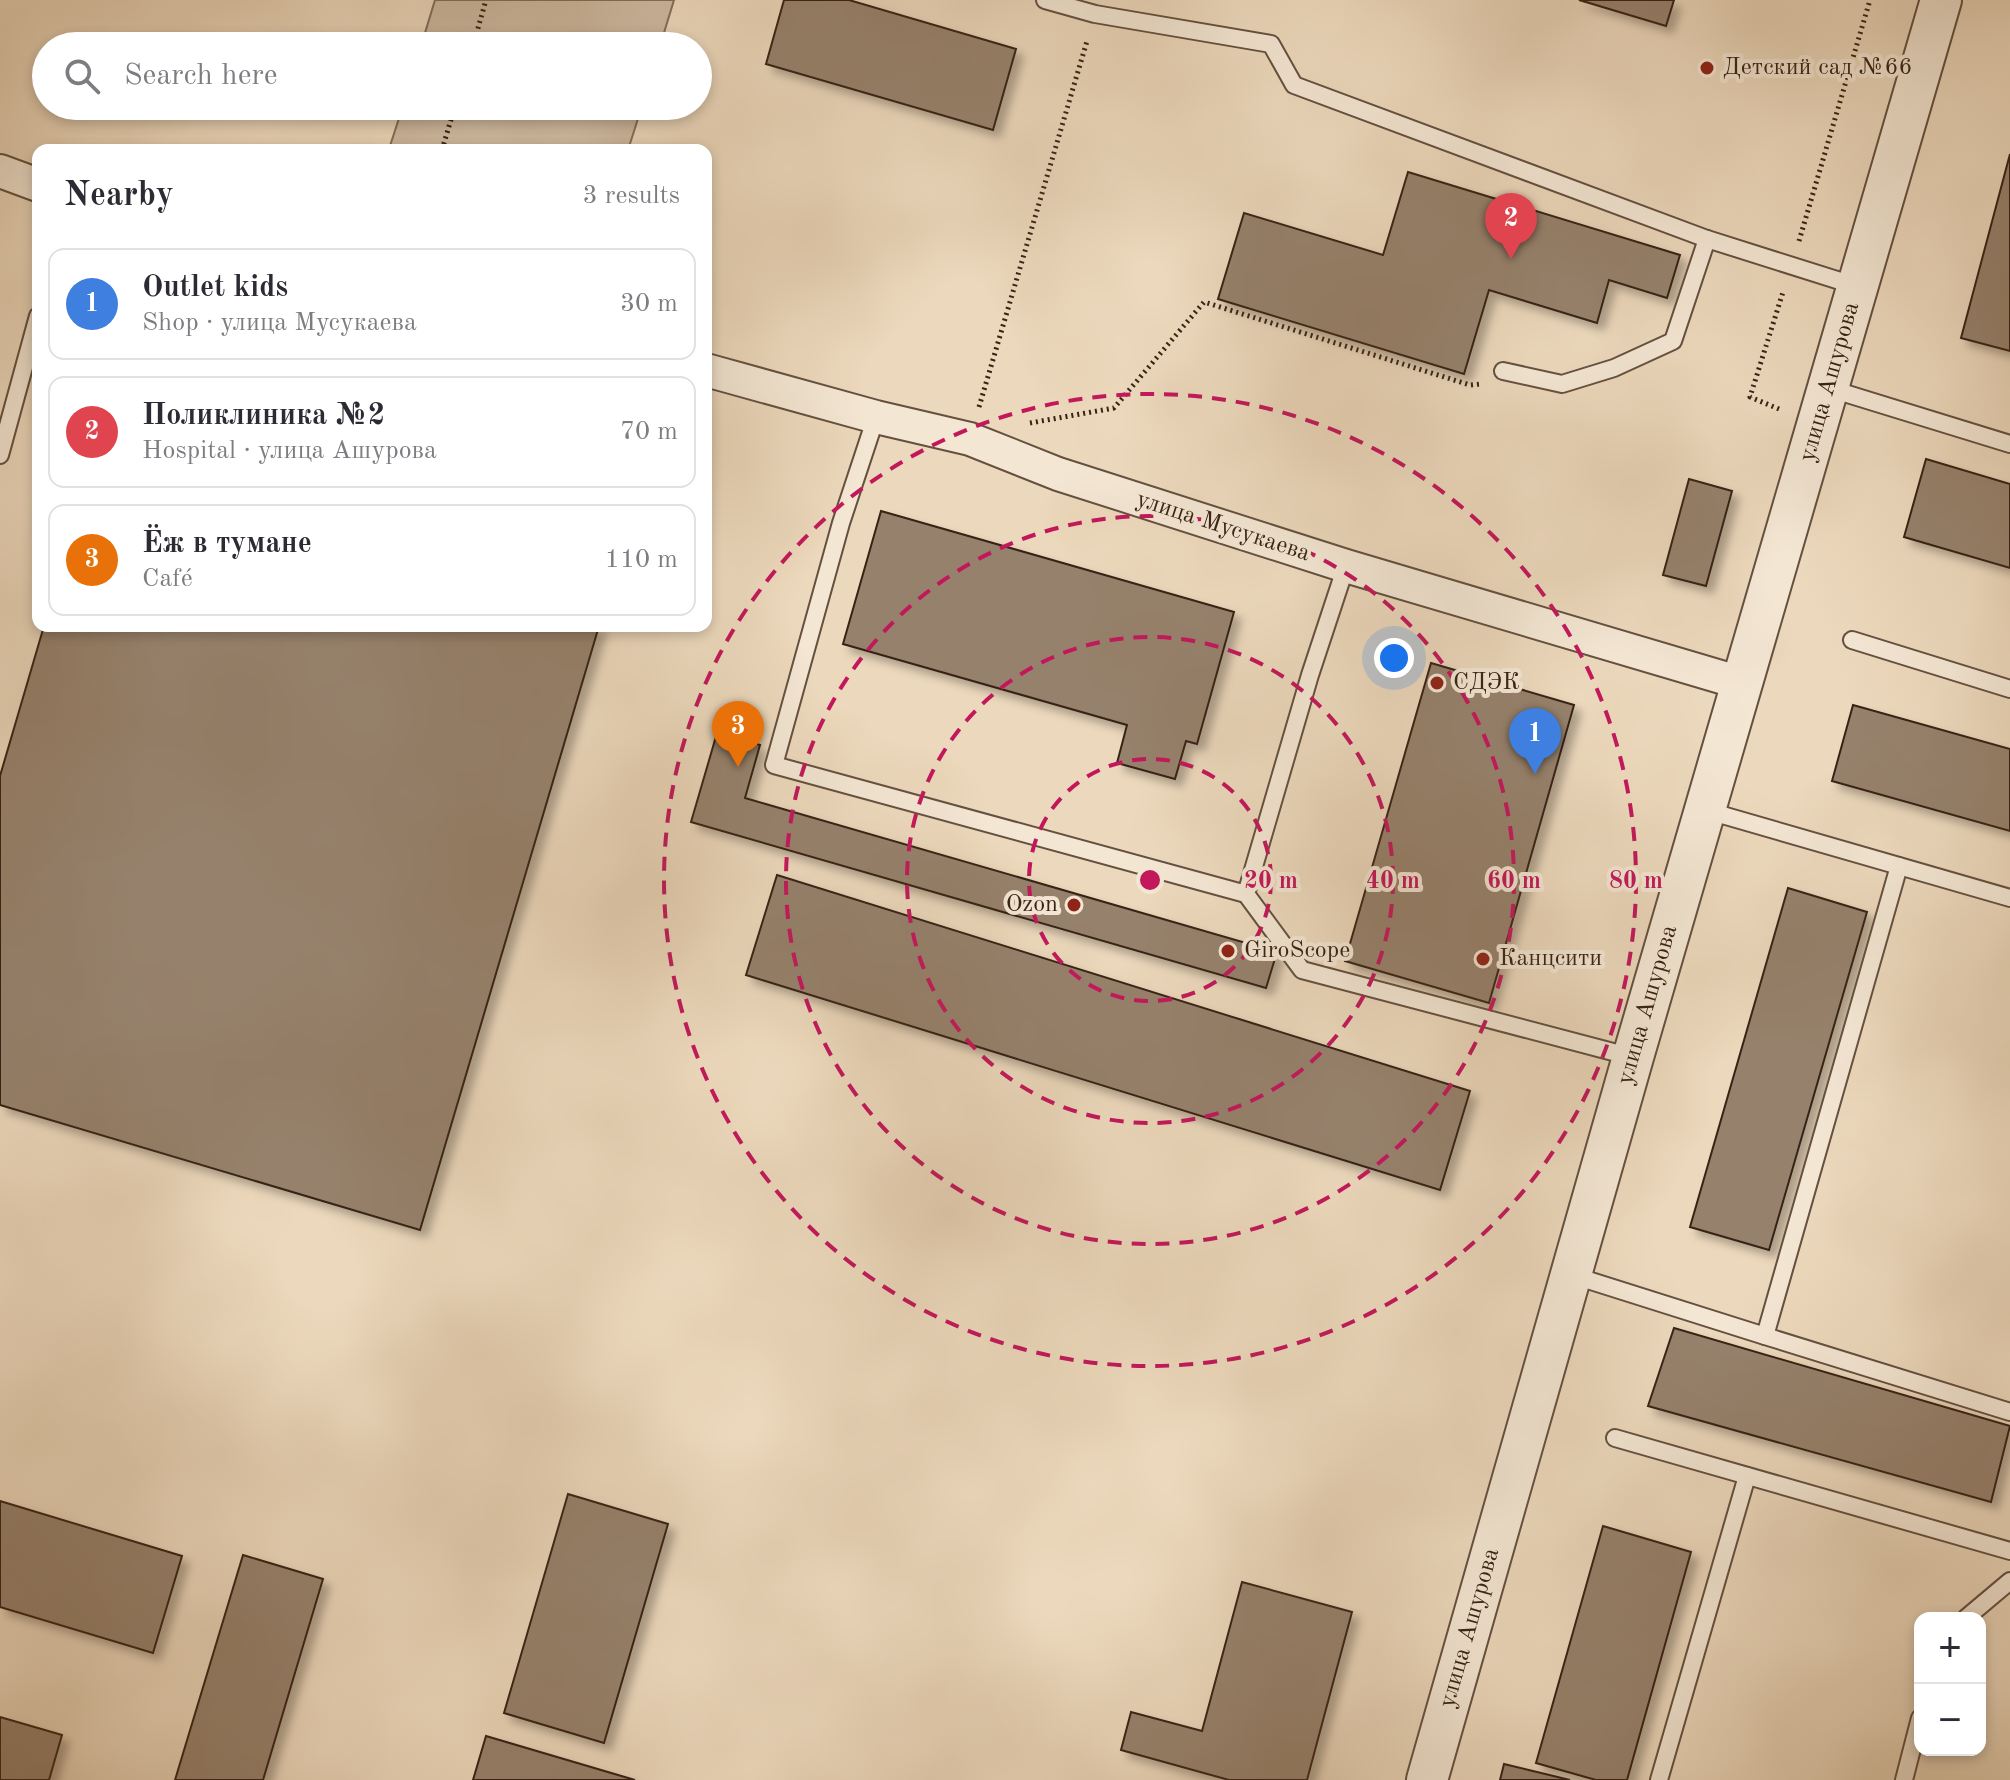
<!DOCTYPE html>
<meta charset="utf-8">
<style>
:root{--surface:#fff;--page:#f2f2f3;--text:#2b2b33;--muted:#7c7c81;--line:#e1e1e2;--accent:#d93025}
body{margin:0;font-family:"Old Standard TT",serif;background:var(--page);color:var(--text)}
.controls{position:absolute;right:24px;bottom:24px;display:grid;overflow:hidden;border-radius:16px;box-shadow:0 4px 12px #0003}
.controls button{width:72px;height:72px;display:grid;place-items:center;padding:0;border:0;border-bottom:2px solid var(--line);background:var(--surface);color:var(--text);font:40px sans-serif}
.you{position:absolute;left:1394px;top:658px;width:28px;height:28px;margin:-20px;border:6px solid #fff;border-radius:50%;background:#1a73e8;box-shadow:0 0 0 12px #1a73e833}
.badge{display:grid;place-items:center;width:52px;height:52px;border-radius:50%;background:var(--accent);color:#fff;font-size:26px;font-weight:700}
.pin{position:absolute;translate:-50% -66px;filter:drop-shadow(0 2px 4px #0008)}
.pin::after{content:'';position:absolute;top:42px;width:28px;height:24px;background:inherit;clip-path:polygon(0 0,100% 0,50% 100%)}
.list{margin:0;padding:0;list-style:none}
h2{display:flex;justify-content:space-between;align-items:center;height:104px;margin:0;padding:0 32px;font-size:34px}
h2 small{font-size:26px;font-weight:400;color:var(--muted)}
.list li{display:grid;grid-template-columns:52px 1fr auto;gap:24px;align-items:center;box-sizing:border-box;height:112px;margin:0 16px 16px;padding:0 16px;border:2px solid var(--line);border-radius:16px}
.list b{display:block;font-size:30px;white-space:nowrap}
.list p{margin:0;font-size:26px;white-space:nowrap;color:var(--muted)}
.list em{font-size:26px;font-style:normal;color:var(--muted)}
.icon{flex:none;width:44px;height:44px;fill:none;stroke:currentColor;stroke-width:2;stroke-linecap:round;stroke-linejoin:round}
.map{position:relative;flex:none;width:2010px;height:1780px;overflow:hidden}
.search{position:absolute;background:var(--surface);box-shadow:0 4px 12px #0003;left:32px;top:32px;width:680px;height:88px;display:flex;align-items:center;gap:20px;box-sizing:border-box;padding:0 28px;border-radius:44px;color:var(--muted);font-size:30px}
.panel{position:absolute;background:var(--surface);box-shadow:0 4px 12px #0003;left:32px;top:144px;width:680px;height:488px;border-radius:16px}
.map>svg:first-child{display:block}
.green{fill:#cdb9a0;stroke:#826e5b;stroke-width:2}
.building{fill:#96816c;stroke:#382316;stroke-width:2;filter:url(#shadow)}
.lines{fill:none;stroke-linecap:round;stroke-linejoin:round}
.service-casing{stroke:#655040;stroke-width:20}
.minor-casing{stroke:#655040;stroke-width:36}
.tertiary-casing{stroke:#655040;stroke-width:44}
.path{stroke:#382316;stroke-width:5;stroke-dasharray:2 4;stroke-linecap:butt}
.service{stroke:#f3e6d3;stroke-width:16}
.minor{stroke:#f3e6d3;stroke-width:32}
.tertiary{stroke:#f3e6d3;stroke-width:40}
.ring{fill:none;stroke:#c2185b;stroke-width:4;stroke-dasharray:14 10}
.poi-dot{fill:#8f2418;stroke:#f3e6d3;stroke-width:3}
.labels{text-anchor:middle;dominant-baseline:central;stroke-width:8;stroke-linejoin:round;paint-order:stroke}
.poi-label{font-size:24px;fill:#382316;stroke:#f3e6d3;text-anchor:start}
.street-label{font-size:24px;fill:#382316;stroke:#f3e6d3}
.centre{fill:#c2185b;stroke:#f3e6d3;stroke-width:4}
.ring-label{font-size:24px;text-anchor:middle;font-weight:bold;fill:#c2185b;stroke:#f3e6d3;stroke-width:8;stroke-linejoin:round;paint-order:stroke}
</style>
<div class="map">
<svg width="2010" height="1780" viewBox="0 0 2010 1780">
<defs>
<filter id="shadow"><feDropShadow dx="7" dy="7" stdDeviation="4" flood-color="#0004"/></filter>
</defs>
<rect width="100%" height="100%" fill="#ecd8bc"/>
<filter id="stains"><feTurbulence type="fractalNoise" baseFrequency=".0025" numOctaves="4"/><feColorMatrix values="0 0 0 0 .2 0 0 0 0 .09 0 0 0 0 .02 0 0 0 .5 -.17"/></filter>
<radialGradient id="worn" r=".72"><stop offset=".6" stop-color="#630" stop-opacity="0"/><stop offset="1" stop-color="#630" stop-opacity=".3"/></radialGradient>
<!-- green -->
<g class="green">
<polygon points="435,0 674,0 660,46 421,46"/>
<polygon points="403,106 642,106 628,150 391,150 389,149"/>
</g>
<!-- building -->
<g class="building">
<polygon points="784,0 849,0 1016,49 993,130 766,64"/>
<polygon points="1579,0 1674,0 1666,26"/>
<polygon points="2010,154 2010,351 1961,338"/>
<polygon points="1408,172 1680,255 1667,298 1609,280 1597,323 1489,290 1464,374 1218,299 1244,213 1383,255"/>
<polygon points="1926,459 2010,484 2010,568 1904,537"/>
<polygon points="1689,479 1732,491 1706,586 1663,575"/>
<polygon points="881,511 1234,612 1197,744 1186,741 1175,779 1117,763 1127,725 843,644"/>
<polygon points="44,626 599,626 420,1230 0,1105 0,776"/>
<polygon points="1431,663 1574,705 1489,1003 1345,961"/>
<polygon points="1853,705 2010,749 2010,831 1832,781"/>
<polygon points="717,733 760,745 745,798 1277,952 1266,988 691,822"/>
<polygon points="777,875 1470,1091 1440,1190 746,975"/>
<polygon points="1788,888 1867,912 1769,1250 1690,1227"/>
<polygon points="1674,1328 2010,1426 1991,1502 1648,1406"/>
<polygon points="568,1494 668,1524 604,1743 504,1713"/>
<polygon points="0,1501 182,1556 153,1653 0,1607"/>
<polygon points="1603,1526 1691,1552 1627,1780 1596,1780 1536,1763"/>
<polygon points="243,1555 323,1579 263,1780 175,1780"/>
<polygon points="1242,1582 1352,1612 1307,1780 1229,1780 1121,1750 1131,1712 1202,1731"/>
<polygon points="0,1717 62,1735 49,1780 0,1780"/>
<polygon points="486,1736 635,1780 473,1780"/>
<polygon points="1504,1764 1570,1780 1500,1780"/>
</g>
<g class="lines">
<!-- service casing -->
<g class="service-casing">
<g id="service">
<polyline points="1045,0 1095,14 1271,44 1294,85 1707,239 1856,286"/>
<polyline points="1503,371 1562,384 1614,368 1673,341 1707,239"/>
<polyline points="1828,388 2010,444"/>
<polyline points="876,417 841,523 774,765 1246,894 1302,970 1632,1057"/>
<polyline points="0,455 38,316"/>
<polyline points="1852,640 2010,689"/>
<polyline points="1705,810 2010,898"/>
<polyline points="1899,866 1765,1336 2010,1412"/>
<polyline points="1246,894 1310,675 1346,566"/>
<polyline points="1572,1275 1765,1336"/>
<polyline points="1615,1438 2010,1551"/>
<polyline points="1966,1618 2010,1581"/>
<polyline points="1659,1780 1747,1476"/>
<polyline points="1904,1780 1920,1718"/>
</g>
</g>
<!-- minor casing -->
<g class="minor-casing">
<g id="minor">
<polyline points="0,171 38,185"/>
<polyline points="706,370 876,417 970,439 1058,474 1346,566 1741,683"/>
</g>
</g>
<!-- tertiary casing -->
<g class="tertiary-casing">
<polyline id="tertiary" points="1427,1780 1633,1057 1941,0"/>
</g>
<!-- path -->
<g class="path">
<polyline points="473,46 486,0"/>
<polyline points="442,150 455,106"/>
<polyline points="1799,241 1870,0"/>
<polyline points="979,407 1087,41"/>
<polyline points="1779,409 1750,397 1783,292"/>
<polyline points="1030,423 1114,408 1204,302 1470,385 1481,384"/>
</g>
<!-- service -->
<use href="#service" class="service"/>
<!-- minor -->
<use href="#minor" class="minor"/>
<!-- tertiary -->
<use href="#tertiary" class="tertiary"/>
</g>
<!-- distance rings -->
<g class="ring">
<circle cx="1150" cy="880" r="121"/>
<circle cx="1150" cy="880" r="243"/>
<circle cx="1150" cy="880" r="364"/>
<circle cx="1150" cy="880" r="486"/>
</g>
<!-- markers -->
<g class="poi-dot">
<circle cx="1707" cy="68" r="8"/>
<circle cx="1437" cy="683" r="8"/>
<circle cx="1074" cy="905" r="8"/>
<circle cx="1228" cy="951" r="8"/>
<circle cx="1483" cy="959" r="8"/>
</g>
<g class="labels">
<!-- poi labels -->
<g class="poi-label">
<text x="1723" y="68">Детский сад №66</text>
<text x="1453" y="683">СДЭК</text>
<text x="1058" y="905" text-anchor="end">Ozon</text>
<text x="1244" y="951">GiroScope</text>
<text x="1499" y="959">Канцсити</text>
</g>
<!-- street labels -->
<g class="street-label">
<text transform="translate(1830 382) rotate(-74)">улица Ашурова</text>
<text transform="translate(1223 527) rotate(18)">улица Мусукаева</text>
<text transform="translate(1648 1005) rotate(-74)">улица Ашурова</text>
<text transform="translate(1470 1628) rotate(-74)">улица Ашурова</text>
</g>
</g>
<circle cx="1150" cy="880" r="12" class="centre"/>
<g class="ring-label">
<text x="1271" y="888">20 m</text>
<text x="1393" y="888">40 m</text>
<text x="1514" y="888">60 m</text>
<text x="1636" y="888">80 m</text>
</g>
<rect width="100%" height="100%" filter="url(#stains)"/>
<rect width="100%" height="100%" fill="url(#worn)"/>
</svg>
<div class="controls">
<button>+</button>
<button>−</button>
</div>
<div class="you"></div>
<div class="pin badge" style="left:1535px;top:774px;background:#3f7fe0">1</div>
<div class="pin badge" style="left:1511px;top:259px;background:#e0444e">2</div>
<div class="pin badge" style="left:738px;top:767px;background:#e8710a">3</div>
<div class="search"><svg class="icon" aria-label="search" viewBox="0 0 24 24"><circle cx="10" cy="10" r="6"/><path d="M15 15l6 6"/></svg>Search here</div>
<section class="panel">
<h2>Nearby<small>3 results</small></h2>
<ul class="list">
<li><span class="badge" style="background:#3f7fe0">1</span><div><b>Outlet kids</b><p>Shop · улица Мусукаева</p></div><em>30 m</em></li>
<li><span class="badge" style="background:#e0444e">2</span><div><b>Поликлиника №2</b><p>Hospital · улица Ашурова</p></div><em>70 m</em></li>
<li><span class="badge" style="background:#e8710a">3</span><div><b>Ёж в тумане</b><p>Café</p></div><em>110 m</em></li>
</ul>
</section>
</div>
